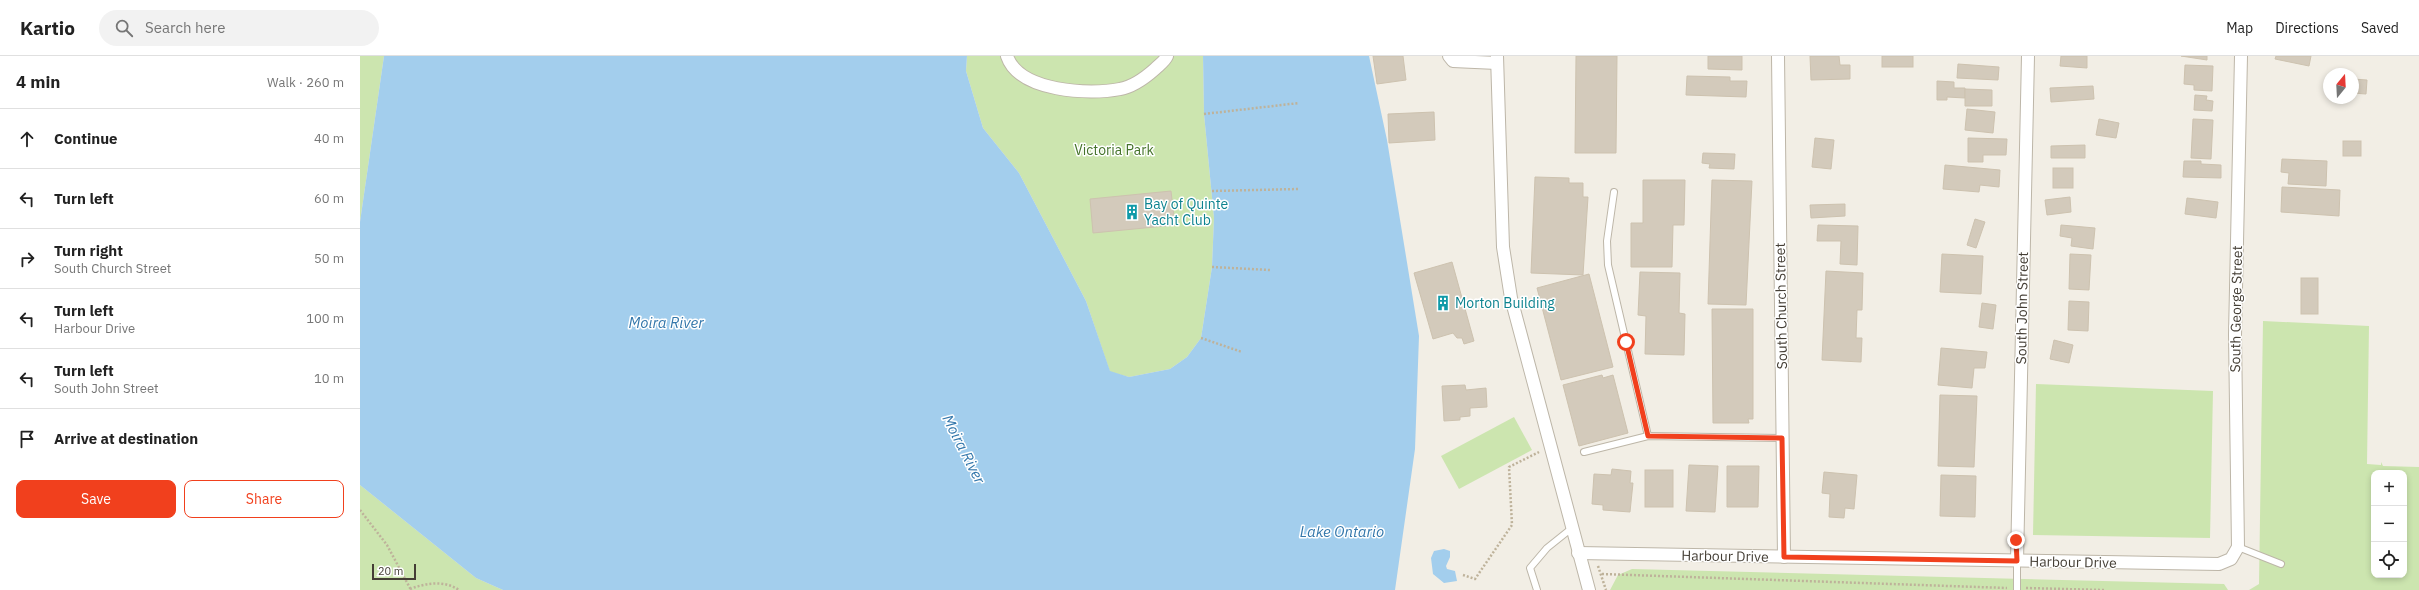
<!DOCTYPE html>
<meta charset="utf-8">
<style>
:root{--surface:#fff;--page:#f2f2f2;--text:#222;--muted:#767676;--line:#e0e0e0;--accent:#f1401d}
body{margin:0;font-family:"IBM Plex Sans",sans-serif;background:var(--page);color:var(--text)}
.controls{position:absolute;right:12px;bottom:12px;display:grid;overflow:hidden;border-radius:8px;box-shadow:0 2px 6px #0003}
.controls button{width:36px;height:36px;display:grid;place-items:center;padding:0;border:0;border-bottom:1px solid var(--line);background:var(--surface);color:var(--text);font:20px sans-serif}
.compass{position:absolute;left:1963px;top:12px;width:36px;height:36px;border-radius:50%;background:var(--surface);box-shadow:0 2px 6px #0003;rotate:18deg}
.scale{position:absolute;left:12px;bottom:10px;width:44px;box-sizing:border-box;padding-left:4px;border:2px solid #443e35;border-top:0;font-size:11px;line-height:14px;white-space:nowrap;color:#443e35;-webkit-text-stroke:3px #fff;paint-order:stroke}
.stop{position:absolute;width:12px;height:12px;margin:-9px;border:3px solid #f1401d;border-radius:50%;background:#fff}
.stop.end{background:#f1401d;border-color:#fff;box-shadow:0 1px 4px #0008}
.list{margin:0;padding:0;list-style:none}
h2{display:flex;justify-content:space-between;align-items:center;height:52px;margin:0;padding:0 16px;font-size:17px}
h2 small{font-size:13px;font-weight:400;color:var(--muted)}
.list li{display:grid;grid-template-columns:26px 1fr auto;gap:12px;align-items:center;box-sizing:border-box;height:60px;padding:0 16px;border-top:1px solid var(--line)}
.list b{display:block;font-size:15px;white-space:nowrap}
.list p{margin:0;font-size:13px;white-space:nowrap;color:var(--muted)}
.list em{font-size:13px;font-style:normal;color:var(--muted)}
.actions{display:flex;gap:8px;padding:12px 16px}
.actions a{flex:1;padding:9px 0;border:1px solid var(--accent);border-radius:8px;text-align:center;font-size:14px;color:var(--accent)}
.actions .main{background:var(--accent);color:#fff}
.icon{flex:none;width:22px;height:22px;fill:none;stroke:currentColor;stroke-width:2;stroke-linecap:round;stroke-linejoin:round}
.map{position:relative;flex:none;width:2059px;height:534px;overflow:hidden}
header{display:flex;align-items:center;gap:24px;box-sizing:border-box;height:56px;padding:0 20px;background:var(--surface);border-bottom:1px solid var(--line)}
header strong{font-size:19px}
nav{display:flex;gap:22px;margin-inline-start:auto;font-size:14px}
.search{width:280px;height:36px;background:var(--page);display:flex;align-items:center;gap:10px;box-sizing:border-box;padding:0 14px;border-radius:22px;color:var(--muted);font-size:15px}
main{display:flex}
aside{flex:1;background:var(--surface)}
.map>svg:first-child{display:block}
.green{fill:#cce5af;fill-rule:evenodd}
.water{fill:#a3ceed}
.building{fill:#d3cabb;stroke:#cdc2af}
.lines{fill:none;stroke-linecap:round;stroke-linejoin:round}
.service-casing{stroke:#bdb6a8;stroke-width:8}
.minor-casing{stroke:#bdb6a8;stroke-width:14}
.path{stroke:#beb29a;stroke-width:2.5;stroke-dasharray:2 2;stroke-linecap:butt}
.service{stroke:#fff;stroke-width:6}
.minor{stroke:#fff;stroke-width:12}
.route{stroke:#f1401d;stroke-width:5}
.labels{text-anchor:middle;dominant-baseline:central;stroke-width:3;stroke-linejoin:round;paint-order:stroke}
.park-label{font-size:14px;fill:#45732b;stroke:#fff}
.culture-label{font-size:14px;fill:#0d838f;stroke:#fff;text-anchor:start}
.street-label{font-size:14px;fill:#443e35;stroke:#fff}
.water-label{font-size:15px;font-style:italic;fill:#3377ab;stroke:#fff}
</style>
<header>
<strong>Kartio</strong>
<div class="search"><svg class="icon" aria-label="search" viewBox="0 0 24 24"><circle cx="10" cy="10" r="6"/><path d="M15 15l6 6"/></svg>Search here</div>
<nav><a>Map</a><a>Directions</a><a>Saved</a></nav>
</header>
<main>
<aside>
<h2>4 min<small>Walk · 260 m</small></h2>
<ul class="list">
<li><svg class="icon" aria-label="ahead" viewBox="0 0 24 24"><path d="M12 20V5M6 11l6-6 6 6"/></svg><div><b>Continue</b></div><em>40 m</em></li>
<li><svg class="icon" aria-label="left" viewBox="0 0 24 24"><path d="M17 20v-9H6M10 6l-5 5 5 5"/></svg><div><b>Turn left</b></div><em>60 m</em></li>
<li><svg class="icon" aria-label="right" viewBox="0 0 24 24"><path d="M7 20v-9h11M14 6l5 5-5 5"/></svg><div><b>Turn right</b><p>South Church Street</p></div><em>50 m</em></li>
<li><svg class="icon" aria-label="left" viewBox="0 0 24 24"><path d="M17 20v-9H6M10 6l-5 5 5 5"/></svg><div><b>Turn left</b><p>Harbour Drive</p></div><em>100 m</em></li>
<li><svg class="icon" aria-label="left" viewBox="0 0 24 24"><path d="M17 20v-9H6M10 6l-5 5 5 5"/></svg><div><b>Turn left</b><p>South John Street</p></div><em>10 m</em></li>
<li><svg class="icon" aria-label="arrive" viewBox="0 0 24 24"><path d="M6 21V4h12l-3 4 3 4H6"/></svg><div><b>Arrive at destination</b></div></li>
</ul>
<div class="actions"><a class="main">Save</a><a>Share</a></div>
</aside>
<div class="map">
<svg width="2059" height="534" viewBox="0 0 2059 534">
<rect width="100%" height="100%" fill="#f2eee5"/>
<!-- green -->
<g class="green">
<polygon points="0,0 24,0 0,166"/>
<polygon points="607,0 843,0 844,58 854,162 852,211 841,282 827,301 810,313 769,321 750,316 726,245 659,117 623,72 606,15"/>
<path d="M1903,265L2009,270L2007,408L2021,409V406L2023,410L2059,411V534H1889L1899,528ZM2014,417H2044V519H2014Z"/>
<polygon points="1676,328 1853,335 1850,482 1673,479"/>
<polygon points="1154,361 1172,394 1099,433 1081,400"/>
<polygon points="0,429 116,522 143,534 0,534"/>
<polygon points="1272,513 1864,528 1868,534 1250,534 1258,519"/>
</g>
<!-- water -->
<g class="water">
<polygon points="24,0 607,0 606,15 623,72 659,117 726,245 750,315 769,321 810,313 827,301 841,282 852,211 854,162 844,58 843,0 1009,0 1027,84 1059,280 1055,393 1035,534 143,534 116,522 0,429 0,166"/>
<polygon points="1084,493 1090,495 1090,501 1086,510 1087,513 1095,515 1097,525 1084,527 1073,518 1071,502 1074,495"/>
</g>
<!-- building -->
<g class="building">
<polygon points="1013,0 1043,0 1046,24 1017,28"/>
<polygon points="1216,0 1257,0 1256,97 1215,97"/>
<polygon points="1348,0 1382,0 1382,14 1348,13"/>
<polygon points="1450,0 1479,0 1480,9 1490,9 1490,23 1451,24"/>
<rect x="1522" y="0" width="31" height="11"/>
<polygon points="1701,0 1727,0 1727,12 1700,10"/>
<polygon points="1821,0 1847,0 1847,4"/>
<polygon points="1916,0 1951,0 1949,10 1915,3"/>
<polygon points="1598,8 1639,11 1638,24 1597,22"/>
<polygon points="1825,9 1853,10 1852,35 1834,34 1834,29 1824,28"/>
<polygon points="1327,20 1370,21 1370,25 1387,25 1386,41 1326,39"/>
<polygon points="1993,23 2007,24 2006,38 1993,37"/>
<polygon points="1577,25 1594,26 1594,32 1605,32 1605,42 1587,41 1587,44 1577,44"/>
<polygon points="1733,30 1734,43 1691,46 1690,32"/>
<polygon points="1605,33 1632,34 1632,50 1605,50"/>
<polygon points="1835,39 1847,40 1846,44 1853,45 1852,55 1834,54"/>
<polygon points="1607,53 1635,56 1633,77 1605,74"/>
<polygon points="1074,56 1075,84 1029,87 1028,58"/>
<polygon points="1739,63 1759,67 1756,82 1736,79"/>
<polygon points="1833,63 1853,64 1851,103 1831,102"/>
<polygon points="1455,82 1474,84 1471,113 1452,111"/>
<polygon points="1608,82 1647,83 1646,99 1623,99 1623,106 1608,106"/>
<rect x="1983" y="85" width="18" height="15"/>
<polygon points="1725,89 1725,102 1691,102 1691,90"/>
<polygon points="1343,97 1375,98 1374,113 1349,112 1350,108 1342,107"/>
<polygon points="1922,103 1967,105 1966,130 1928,128 1929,117 1921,116"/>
<polygon points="1824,105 1841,105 1841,108 1861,109 1861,122 1823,121"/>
<polygon points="1585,109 1640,114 1639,131 1620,129 1619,136 1583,133"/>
<rect x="1693" y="112" width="20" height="20"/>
<polygon points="1175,121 1209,122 1209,127 1223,127 1223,141 1228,141 1223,219 1171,217"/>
<polygon points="1283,124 1325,124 1324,169 1313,169 1312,211 1271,211 1271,167 1283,167"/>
<polygon points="1352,124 1392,125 1386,249 1348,248"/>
<polygon points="1922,131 1980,134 1979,160 1921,156"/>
<polygon points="811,135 815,169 733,177 730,143"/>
<polygon points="1710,141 1711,156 1687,159 1685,144"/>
<polygon points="1827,142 1858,146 1856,162 1825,158"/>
<polygon points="1485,148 1485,160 1451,162 1450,149"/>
<polygon points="1615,163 1625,166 1616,192 1607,189"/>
<polygon points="1458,169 1498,170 1497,209 1480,208 1481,185 1457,185"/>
<polygon points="1701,169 1735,172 1733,193 1711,190 1712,182 1700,180"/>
<polygon points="1582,198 1623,200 1621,238 1580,236"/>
<polygon points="1710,198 1731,199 1729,234 1709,233"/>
<polygon points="1092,206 1114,285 1104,288 1102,282 1097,282 1093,277 1073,283 1054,217"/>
<polygon points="1466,215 1503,217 1502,254 1497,254 1496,282 1502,282 1501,306 1462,304"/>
<polygon points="1280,216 1320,217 1319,257 1325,258 1324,299 1285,298 1286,260 1278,259"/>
<polygon points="1229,218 1253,311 1201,324 1177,232"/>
<rect x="1941" y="222" width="17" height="36"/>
<polygon points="1709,245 1729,246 1728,275 1708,274"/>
<polygon points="1622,247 1636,249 1633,273 1619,271"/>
<polygon points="1352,253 1393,253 1393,363 1388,363 1389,367 1353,367"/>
<polygon points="1694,284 1713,289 1709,307 1690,303"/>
<polygon points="1581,292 1627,296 1625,312 1614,312 1612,332 1578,329"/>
<polygon points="1242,319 1243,322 1253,319 1268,377 1219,390 1203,329"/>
<polygon points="1105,329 1106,334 1126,332 1127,351 1110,352 1110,360 1100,361 1100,364 1084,365 1082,330"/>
<polygon points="1580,339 1617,340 1614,411 1578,410"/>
<polygon points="1329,409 1358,410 1355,456 1326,455"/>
<polygon points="1367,410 1399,410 1398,451 1367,451"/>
<polygon points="1252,413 1271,415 1270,427 1273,427 1270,456 1243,454 1243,449 1232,448 1234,418 1251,419"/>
<rect x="1285" y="414" width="28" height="37"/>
<polygon points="1464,416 1497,419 1494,453 1485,452 1484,462 1469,461 1470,438 1462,437"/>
<polygon points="1581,419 1616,420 1615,461 1580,460"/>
</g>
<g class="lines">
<!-- service casing -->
<g class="service-casing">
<g id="service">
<polyline points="1254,136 1247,185 1248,209 1288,380"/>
<polyline points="1224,396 1288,380 1423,382"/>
<polyline points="1878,491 1921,508"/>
<polyline points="1657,505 1657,534"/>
<polyline points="1177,534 1170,512 1187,492 1212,472"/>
</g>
</g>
<!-- minor casing -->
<g class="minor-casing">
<g id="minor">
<path d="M647,0C659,36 730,39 760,33C772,31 786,21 795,13C799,9 805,5 807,0"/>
<polyline points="1089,0 1093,5 1137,7"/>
<polyline points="1137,0 1143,191 1151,242 1229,534"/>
<polyline points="1418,0 1424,501"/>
<polyline points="1218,497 1859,508 1871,503 1878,491 1875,279 1881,0"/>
<polyline points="1657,505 1668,0"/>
</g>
</g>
<!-- path -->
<g class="path">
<polyline points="844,58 939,47"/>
<polyline points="852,135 938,133"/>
<polyline points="852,211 910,214"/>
<polyline points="841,282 882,296"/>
<polyline points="0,454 27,489 51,534"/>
<polyline points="1238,510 1246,534"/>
<polyline points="1242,518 1647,532"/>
<polyline points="1103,519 1115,523 1152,469 1149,411 1179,396"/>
<polyline points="1666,532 1744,534"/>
<path d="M50,533C66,527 84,524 99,534"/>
</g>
<!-- service -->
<use href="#service" class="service"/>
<!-- minor -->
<use href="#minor" class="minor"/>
</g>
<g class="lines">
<!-- route -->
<polyline class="route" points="1266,286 1288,380 1422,382 1424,501 1657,505 1656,484"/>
</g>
<!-- icons -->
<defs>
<g id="building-bare" transform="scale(1.2)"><path d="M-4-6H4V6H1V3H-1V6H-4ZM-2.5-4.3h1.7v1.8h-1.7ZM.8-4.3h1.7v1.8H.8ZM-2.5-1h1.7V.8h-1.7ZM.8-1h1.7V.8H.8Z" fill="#0f9aa8" stroke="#fff" stroke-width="2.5" paint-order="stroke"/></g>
</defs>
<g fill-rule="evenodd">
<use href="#building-bare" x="772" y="156"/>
<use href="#building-bare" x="1083" y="247"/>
</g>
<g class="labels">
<!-- park labels -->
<g class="park-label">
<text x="754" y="94">Victoria Park</text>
</g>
<!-- culture labels -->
<g class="culture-label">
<text x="784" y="148">Bay of Quinte<tspan x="784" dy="16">Yacht Club</tspan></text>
<text x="1095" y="247">Morton Building</text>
</g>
<!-- street labels -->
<g class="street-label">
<text transform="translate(1421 250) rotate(-91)">South Church Street</text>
<text transform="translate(1662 252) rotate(-89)">South John Street</text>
<text transform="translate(1876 253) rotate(-89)">South George Street</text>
<text transform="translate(1365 500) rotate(1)">Harbour Drive</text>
<text transform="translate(1713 506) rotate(1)">Harbour Drive</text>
</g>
<!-- water labels -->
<g class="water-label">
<text x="306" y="266">Moira River</text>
<text transform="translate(604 393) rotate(63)">Moira River</text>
<text x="982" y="475">Lake Ontario</text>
</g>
</g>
</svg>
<div class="controls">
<button>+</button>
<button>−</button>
<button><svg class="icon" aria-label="locate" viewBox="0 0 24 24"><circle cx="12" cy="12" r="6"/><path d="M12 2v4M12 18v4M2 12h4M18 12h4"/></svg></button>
</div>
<svg class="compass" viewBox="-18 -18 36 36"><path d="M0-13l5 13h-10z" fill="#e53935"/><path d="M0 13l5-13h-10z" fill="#767676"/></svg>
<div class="scale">20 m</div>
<div class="stop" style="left:1266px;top:286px"></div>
<div class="stop end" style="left:1656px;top:484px"></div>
</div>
</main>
